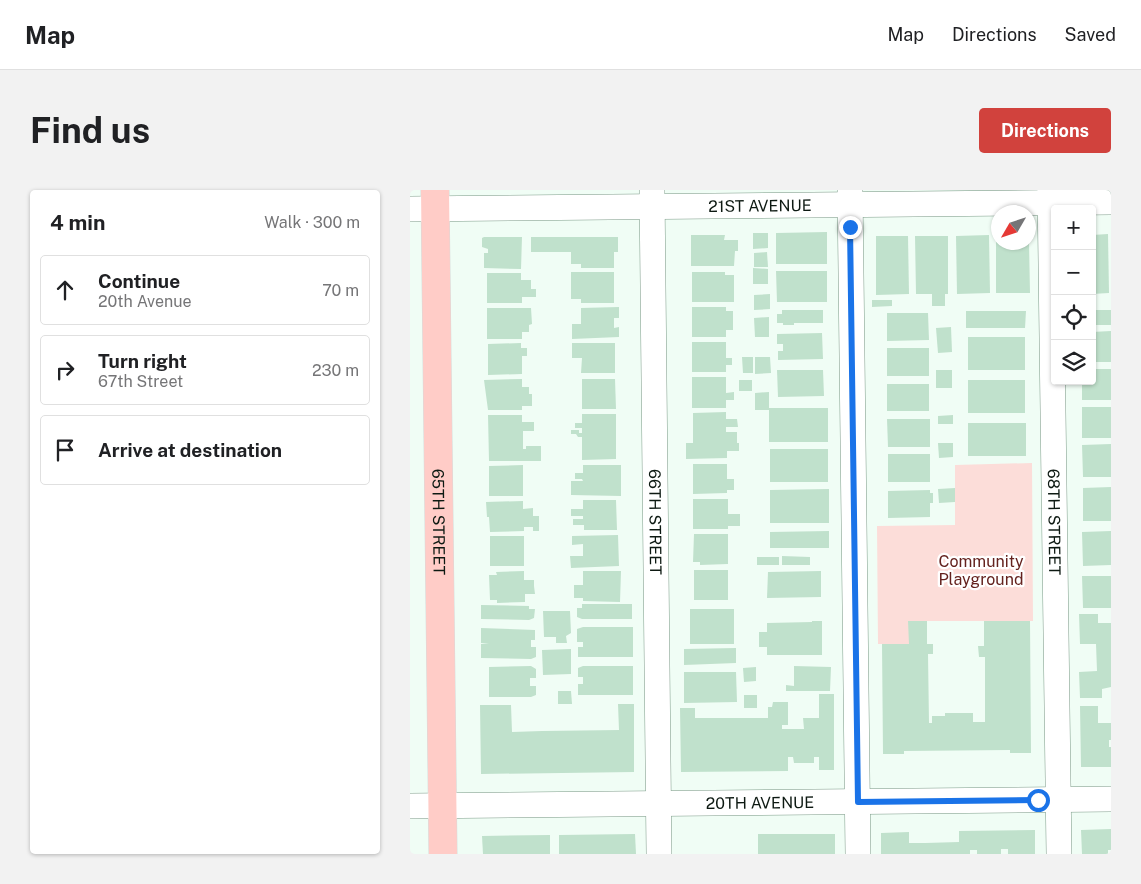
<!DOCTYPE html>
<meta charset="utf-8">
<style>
:root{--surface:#fff;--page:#f2f2f2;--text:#202124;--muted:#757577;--line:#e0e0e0;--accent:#d1423d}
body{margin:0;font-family:"Public Sans",sans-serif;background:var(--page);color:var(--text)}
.controls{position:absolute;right:15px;top:15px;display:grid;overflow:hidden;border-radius:5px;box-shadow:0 1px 4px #0004}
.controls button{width:45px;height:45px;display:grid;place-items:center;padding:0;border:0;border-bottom:1px solid var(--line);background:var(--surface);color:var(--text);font:25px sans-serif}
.compass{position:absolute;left:581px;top:15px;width:45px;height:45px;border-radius:50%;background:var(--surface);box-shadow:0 1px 4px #0004;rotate:231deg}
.stop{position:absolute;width:15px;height:15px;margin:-11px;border:4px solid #1a73e8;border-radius:50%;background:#fff}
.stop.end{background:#1a73e8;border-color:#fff;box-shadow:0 1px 5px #0008}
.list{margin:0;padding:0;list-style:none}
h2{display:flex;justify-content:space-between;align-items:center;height:65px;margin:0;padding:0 20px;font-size:21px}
h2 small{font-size:16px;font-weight:400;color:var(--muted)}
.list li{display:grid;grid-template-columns:32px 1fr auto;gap:15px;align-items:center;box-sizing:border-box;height:70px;margin:0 10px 10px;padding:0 10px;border:1px solid var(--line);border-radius:5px}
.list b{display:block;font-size:19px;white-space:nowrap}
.list p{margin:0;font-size:16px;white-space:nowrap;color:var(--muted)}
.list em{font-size:16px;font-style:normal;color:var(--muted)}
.icon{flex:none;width:28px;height:28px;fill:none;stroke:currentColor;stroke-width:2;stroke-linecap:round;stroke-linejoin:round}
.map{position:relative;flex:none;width:701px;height:664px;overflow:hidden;border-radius:5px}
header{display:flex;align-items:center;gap:30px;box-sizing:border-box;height:70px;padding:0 25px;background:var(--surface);border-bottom:1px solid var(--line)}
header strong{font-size:24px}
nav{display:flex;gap:28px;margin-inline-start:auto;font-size:18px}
.intro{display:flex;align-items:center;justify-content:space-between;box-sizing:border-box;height:120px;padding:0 30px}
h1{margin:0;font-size:35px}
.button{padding:12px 22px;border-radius:5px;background:var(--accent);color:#fff;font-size:18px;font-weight:700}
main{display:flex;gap:30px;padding:0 30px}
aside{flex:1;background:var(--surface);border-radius:5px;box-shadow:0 1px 4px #0004}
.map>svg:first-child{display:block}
.green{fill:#fcddd9}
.building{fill:#c0e1cc}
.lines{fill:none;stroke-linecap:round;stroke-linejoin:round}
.minor-casing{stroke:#7a9986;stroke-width:26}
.major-casing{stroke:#d8dad9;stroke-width:29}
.minor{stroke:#fff;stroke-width:25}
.major{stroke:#ffccc7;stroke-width:28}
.route{stroke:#1a73e8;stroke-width:6}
.labels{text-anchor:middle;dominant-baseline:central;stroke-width:4.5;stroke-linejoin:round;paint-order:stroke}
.street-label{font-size:16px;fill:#0d1912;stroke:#fff}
.park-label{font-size:16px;fill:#64221e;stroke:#fff}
</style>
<header>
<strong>Map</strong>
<nav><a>Map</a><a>Directions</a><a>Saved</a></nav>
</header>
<div class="intro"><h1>Find us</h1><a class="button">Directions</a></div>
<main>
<aside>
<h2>4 min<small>Walk · 300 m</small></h2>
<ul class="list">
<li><svg class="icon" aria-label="ahead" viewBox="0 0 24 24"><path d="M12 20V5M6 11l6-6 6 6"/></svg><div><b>Continue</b><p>20th Avenue</p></div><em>70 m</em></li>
<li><svg class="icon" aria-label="right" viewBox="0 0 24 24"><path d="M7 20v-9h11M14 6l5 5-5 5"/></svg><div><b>Turn right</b><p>67th Street</p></div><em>230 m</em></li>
<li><svg class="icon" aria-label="arrive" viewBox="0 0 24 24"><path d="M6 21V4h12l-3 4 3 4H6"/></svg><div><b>Arrive at destination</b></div></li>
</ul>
</aside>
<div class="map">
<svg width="701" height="664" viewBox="0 0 701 664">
<rect width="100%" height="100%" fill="#f0fdf5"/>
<!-- green -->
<polygon class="green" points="622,273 623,431 499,431 499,454 468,454 467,336 545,335 545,275"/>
<!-- building -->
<g class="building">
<polygon points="417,42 417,74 366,74 366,43"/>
<polygon points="343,43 358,43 358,58 343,59"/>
<polygon points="698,44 699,103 682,104 682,45"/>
<polygon points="281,45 315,45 314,50 328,50 328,61 325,61 324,76 281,76"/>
<polygon points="579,45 580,103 547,104 546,46"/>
<polygon points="586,45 588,45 588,52 619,52 620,103 586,103"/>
<polygon points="466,46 498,46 499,104 466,105"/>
<polygon points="505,46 538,46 538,104 535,104 535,116 522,116 522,104 506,104"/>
<polygon points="74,47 112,47 111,79 74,78 74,63 78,63 78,59 72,57 72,48"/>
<polygon points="121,47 208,47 208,62 204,62 204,78 171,78 171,74 161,74 161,62 121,62"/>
<polygon points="357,62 358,77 344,77 344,63"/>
<polygon points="343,78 358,79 358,94 343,94"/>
<polygon points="366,81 417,81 417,112 367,112"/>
<polygon points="161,82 204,82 204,113 171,113 171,109 161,109"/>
<polygon points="282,82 315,82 315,85 324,85 324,112 282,112"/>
<polygon points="77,83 111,83 111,90 121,90 121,99 126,99 126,107 112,107 112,113 77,113"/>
<polygon points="360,104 360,119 344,120 344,105"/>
<polygon points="462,110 482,110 482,116 462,117"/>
<polygon points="209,117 209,128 204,128 204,138 209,137 209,147 162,149 162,134 171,134 171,118"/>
<polygon points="282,117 316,117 316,121 323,121 323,140 316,140 316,147 282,147"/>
<polygon points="77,118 121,118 122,134 119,135 119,142 112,142 112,149 77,149"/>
<polygon points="372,120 413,120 413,133 384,133 384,135 373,135 373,133 367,133 367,124 372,124"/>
<rect x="682" y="120" width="19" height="15"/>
<polygon points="556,121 616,121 615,138 556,138"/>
<polygon points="477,123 518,123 519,150 477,151"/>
<polygon points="359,127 359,147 345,147 344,128"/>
<polygon points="541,137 542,162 528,163 526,138"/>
<polygon points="701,141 701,172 682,172 682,142"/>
<polygon points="412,143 413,169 368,170 368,161 373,161 373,154 367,154 367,144"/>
<rect x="558" y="147" width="57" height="33"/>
<polygon points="282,152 316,152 316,168 322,168 322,175 316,175 316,182 282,182"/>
<polygon points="111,153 111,158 117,158 117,166 112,166 112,184 78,185 78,154"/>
<polygon points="162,153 205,153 205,183 171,183 172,168 162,168"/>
<rect x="477" y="158" width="42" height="28"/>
<polygon points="332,167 343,167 343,183 333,183"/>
<polygon points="345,167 360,167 361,183 345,184"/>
<polygon points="682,179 701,179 701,210 672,210 672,191 682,191"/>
<polygon points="367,180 413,180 414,206 368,207"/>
<rect x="526" y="180" width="16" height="18"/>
<polygon points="282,187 316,187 316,203 324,202 324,210 316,210 316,218 282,218"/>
<polygon points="112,189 112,197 119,197 119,204 122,204 122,216 112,216 112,220 78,220 74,190"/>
<polygon points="172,189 205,189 206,219 172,219"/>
<rect x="329" y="190" width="13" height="11"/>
<rect x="558" y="190" width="57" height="33"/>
<rect x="477" y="194" width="42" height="27"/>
<polygon points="359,202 359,220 345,220 345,203"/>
<rect x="672" y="217" width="29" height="31"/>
<rect x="359" y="218" width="59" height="34"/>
<polygon points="316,222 316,229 327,229 328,237 316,237 316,242 327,242 327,253 329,253 329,261 317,261 317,268 276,269 276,253 283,253 283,223"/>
<polygon points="172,224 206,224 206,269 172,270 172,247 168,247 166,244 161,244 161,240 169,240 169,243 172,243 172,238 165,238 165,233 172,233"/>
<polygon points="78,225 112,225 112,232 124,232 124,241 113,241 113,259 116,259 116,256 131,256 131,271 79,271"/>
<polygon points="543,225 543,234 528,234 528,226"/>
<polygon points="477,229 520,229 520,257 478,257"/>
<rect x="558" y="233" width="58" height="33"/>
<polygon points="528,253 543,253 543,267 529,268"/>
<polygon points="701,254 701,287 673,287 672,255"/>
<rect x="360" y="259" width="58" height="33"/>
<rect x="478" y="264" width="42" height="28"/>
<polygon points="283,274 317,274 317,289 324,289 324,300 317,300 317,303 283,304"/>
<polygon points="113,275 113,306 79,306 79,276"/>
<polygon points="173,275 211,275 211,306 161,305 161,291 173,291 172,289 165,289 165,283 173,283"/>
<polygon points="701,297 701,331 673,331 673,298"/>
<polygon points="545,298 545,312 529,313 528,299"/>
<polygon points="419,299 419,333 360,333 360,300"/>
<polygon points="520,300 520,303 523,303 523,313 520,313 520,327 478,328 478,301"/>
<polygon points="283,309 318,309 318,324 330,324 330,336 318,336 318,339 283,339"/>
<polygon points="173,310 206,310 207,340 174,340 174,335 163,335 163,329 173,329 173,326 161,326 161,319 173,319"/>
<polygon points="113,311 113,319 123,318 123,326 129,326 129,341 123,341 123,337 114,337 114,341 80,342 79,327 77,327 76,312"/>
<polygon points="419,341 419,358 360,358 360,342"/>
<polygon points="701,341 701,375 673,376 672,342"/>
<polygon points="284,344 318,344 318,374 290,375 290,372 283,372"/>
<polygon points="208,345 209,376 161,378 160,366 173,366 173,354 162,355 162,346"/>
<rect x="80" y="346" width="34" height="30"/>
<polygon points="372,366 400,367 400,375 372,375"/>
<rect x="347" y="367" width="22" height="8"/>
<rect x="284" y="380" width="34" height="30"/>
<polygon points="114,381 114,390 124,390 124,396 125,404 115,404 115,412 87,413 87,410 80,410 79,385 87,385 86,382"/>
<polygon points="173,381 211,381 210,412 173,411 173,408 164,408 164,395 173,395"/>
<polygon points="411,381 411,407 357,408 358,382"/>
<polygon points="672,386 701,386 701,418 673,418"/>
<polygon points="172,414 222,414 222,429 172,429 167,427 167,418 172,418"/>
<polygon points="71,415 119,416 119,419 125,419 124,428 119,430 71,429"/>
<rect x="280" y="419" width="44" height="35"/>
<polygon points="133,421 160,421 161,443 156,446 157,453 146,453 146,447 134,447"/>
<polygon points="669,424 688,424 688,433 701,433 701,497 692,499 692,508 670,508 669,482 687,481 686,454 670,454"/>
<polygon points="402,431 412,431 412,465 357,465 357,457 349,457 349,442 357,442 357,433 402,432"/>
<polygon points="498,431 517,431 517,454 523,454 523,464 518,464 519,533 522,533 522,526 535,526 535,523 563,523 563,532 575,532 575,467 569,467 568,456 574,456 574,431 620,431 621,563 600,563 600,560 494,561 494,564 473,564 472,454 499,454"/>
<polygon points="173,437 223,437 223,467 168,467 168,457 173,457 173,452 167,452 167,439"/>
<polygon points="71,438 125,440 125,450 121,450 121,457 126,457 126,467 121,469 71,468 71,454 79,454 71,453"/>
<polygon points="326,458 326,473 274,475 274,459"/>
<polygon points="161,459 161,484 133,485 132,460"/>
<polygon points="121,476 126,479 126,488 120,488 120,496 126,496 126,505 121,507 79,507 79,477"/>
<polygon points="173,476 223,476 223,505 168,505 168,494 173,494 173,487 168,487 168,478"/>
<polygon points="384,476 421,477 420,501 376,501 376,495 384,496"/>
<polygon points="346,477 346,491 334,492 333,478"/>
<polygon points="274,482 326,482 327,512 274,513"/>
<polygon points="148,501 161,501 162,514 148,514"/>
<polygon points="409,504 424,504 424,580 409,580 409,567 404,567 404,573 384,573 383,567 378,567 378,581 271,582 270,518 285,518 285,528 358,528 358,517 362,517 363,512 378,512 378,535 372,535 372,539 394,539 393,528 409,528"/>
<rect x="334" y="505" width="13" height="13"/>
<polygon points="208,514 224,514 224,582 71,584 70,515 101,515 102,542 132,541 209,540"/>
<polygon points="670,516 688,516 688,533 701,533 701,550 699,550 699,557 701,557 701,577 671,577"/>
<polygon points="701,639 701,660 698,660 698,664 672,664 671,640"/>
<polygon points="625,640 625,664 598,664 598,659 591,659 591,664 567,664 567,660 560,660 560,664 471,664 471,643 499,642 499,653 515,653 549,652 549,641"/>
<polygon points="225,644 226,664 149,664 149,645"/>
<rect x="348" y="644" width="77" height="20"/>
<polygon points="140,645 140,664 73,664 72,646"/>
</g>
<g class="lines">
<!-- minor casing -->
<g class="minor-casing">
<g id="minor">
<path id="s1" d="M242,0L249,664"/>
<polyline points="440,0 448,664"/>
<path id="s2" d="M640,0L649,664"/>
<path id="s3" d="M0,19L701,12"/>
<path id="s4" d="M0,616L701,609"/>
</g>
</g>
<!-- major casing -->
<g class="major-casing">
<g id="major">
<path id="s5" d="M25,0L33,664"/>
</g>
</g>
<!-- minor -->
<use href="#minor" class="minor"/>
<!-- major -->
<use href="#major" class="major"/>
</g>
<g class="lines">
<!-- route -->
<polyline class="route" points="440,37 448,612 628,610"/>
</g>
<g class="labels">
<!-- street labels -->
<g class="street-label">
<text stroke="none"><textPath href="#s3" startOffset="350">21ST AVENUE</textPath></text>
<text stroke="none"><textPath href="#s5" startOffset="332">65TH STREET</textPath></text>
<text stroke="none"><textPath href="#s1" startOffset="332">66TH STREET</textPath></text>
<text stroke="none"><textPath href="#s2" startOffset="332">68TH STREET</textPath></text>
<text stroke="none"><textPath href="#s4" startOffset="350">20TH AVENUE</textPath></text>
</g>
<!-- park labels -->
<g class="park-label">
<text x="571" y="371">Community<tspan x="571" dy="18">Playground</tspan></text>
</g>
</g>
</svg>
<div class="controls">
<button>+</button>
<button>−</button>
<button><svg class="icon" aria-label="locate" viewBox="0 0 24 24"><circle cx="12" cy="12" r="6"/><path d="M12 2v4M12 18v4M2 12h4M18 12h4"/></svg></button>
<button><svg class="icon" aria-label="layers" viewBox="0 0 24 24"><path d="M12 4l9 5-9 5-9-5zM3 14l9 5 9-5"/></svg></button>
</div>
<svg class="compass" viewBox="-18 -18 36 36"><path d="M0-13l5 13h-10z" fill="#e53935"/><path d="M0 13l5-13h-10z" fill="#757577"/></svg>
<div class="stop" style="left:628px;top:610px"></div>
<div class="stop end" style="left:440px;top:37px"></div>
</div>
</main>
